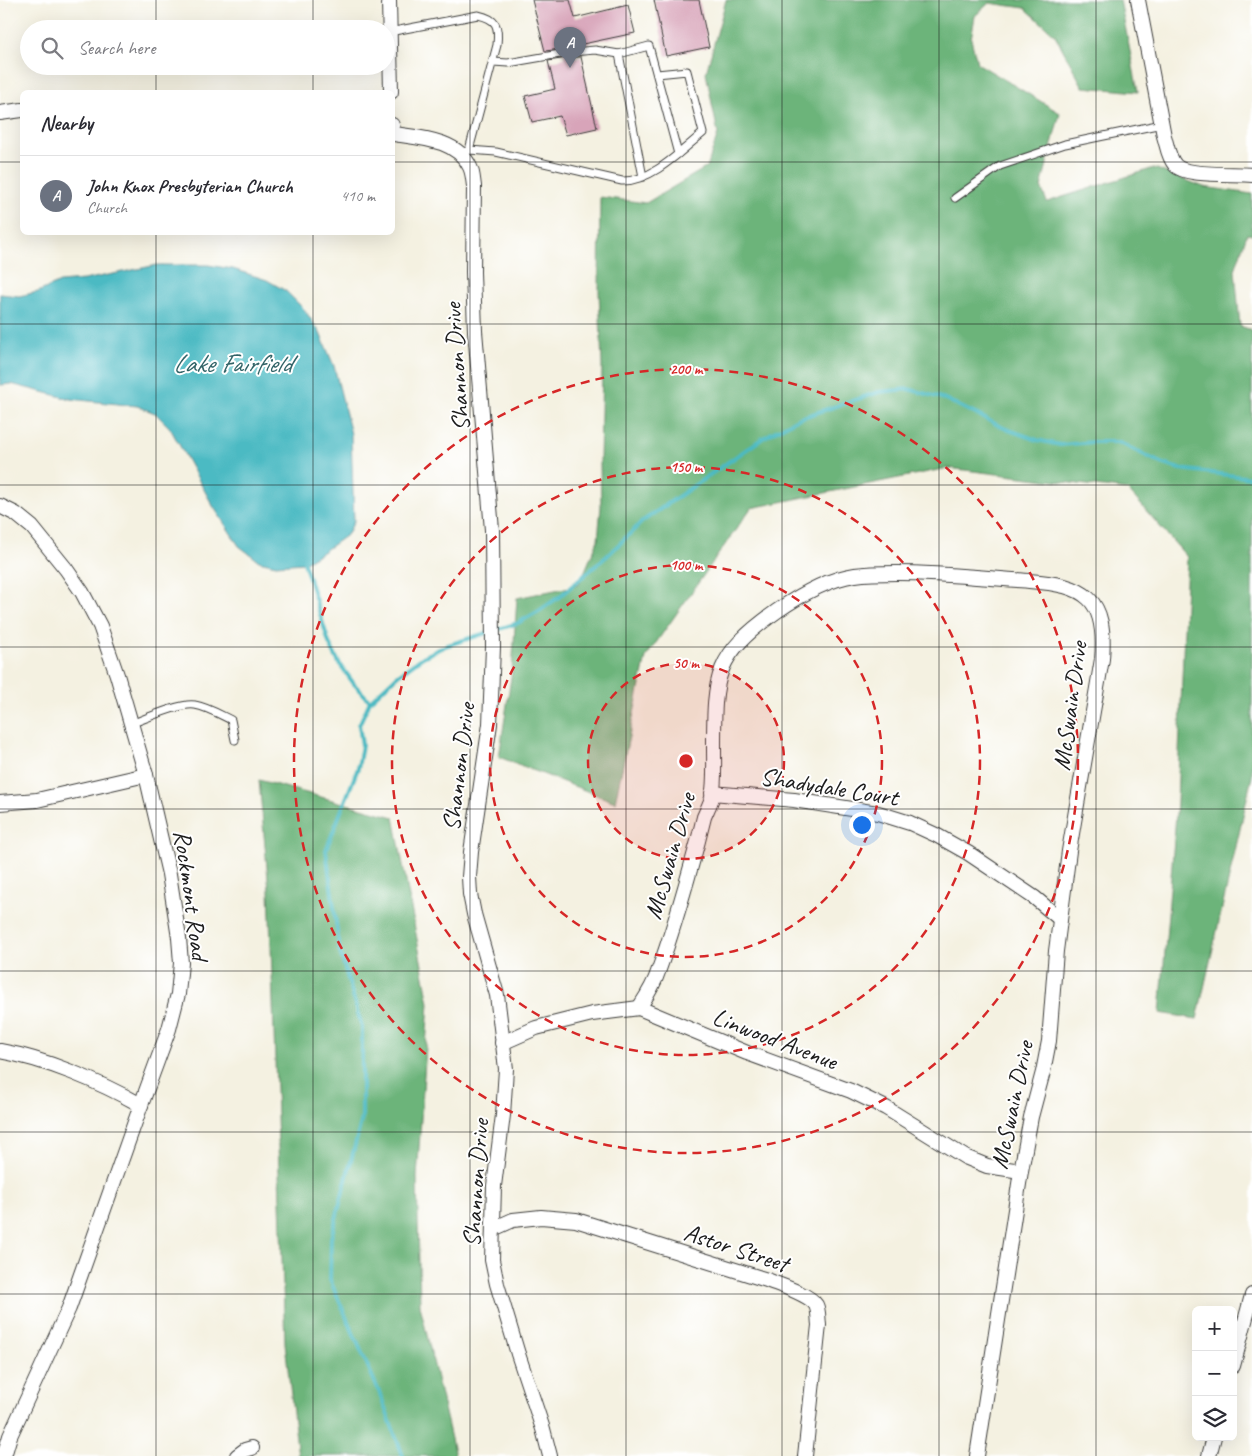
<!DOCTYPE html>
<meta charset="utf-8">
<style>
:root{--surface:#fff;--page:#f7f7f7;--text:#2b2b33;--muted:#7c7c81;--line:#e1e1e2;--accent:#1f6fb2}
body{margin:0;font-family:Caveat,sans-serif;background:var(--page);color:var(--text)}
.controls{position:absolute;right:15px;bottom:15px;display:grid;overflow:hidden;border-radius:8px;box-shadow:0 5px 20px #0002}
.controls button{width:45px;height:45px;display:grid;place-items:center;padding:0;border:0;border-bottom:1px solid var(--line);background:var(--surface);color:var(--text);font:25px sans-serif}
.you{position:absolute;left:861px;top:824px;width:18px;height:18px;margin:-12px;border:4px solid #fff;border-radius:50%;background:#1a73e8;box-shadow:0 0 0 8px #1a73e833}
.badge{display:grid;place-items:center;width:32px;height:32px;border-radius:50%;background:var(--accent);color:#fff;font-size:16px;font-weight:700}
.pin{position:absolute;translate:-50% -41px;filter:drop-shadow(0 1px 2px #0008)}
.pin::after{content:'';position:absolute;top:26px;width:18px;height:15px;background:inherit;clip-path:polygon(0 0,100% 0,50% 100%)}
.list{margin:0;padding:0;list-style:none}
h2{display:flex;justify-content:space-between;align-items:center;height:65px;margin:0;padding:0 20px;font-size:21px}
h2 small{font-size:16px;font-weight:400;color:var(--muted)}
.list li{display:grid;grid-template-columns:32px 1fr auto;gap:15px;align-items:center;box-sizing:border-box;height:80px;padding:0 20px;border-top:1px solid var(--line)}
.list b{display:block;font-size:19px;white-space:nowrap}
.list p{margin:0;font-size:16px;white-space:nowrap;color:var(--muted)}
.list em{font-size:16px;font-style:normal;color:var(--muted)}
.icon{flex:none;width:28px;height:28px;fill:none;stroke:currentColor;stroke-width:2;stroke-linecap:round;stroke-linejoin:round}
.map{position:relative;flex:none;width:1252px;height:1456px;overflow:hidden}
.search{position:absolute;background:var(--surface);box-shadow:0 5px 20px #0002;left:20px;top:20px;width:375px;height:55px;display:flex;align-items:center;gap:12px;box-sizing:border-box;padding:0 18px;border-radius:28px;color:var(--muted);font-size:19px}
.panel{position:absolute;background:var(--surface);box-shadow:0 5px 20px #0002;left:20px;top:90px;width:375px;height:145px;border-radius:8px}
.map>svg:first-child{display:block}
.forest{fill:#6cb47a;stroke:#44684b}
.water{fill:#4bbac3;stroke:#346b70}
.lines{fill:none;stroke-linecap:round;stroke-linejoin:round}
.stream{stroke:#4bbac3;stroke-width:4}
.building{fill:#d8a4b9}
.service-casing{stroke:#3c3c3a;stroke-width:9}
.minor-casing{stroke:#3c3c3a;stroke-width:16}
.service{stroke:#fff;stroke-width:7}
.minor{stroke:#fff;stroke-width:14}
.grid{fill:none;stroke:#1c1c1c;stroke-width:1;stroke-opacity:0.55}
.ring{fill:none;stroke:#d62828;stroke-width:2.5;stroke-dasharray:9 6}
.labels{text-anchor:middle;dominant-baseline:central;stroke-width:4;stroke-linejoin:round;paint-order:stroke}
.street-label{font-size:25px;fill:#1c1c1c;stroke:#fff}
.water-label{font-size:26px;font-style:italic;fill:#316367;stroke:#fff}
.centre{fill:#d62828;stroke:#fff;stroke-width:2.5}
.ring-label{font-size:15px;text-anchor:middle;font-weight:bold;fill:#d62828;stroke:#fff;stroke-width:4;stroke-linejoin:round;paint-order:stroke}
</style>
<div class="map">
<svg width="1252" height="1456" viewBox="0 0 1252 1456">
<rect width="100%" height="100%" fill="#fff"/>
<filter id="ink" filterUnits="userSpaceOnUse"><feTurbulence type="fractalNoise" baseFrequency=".02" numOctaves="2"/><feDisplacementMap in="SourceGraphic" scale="10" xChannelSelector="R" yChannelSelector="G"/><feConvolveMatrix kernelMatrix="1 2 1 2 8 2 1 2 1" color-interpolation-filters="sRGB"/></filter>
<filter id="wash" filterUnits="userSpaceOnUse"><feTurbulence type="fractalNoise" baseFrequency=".0096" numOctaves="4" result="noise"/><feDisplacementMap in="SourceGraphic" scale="20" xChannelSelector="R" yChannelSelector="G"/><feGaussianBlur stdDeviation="1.12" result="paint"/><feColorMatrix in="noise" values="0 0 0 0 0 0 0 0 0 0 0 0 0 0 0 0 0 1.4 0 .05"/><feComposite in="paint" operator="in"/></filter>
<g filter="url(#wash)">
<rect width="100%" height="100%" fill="#f4f1e1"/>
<!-- forest -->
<g class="forest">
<polygon points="726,0 1120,0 1138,92 1083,87 1055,35 1025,8 989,3 975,16 971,39 977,63 1060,113 1041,187 1047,202 1154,168 1204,187 1252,194 1252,235 1247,234 1235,270 1240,326 1252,330 1252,776 1197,1019 1160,1013 1177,802 1187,557 1128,490 948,468 751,508 646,657 615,802 499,757 512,671 517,598 579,585 598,540 601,506 600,463 602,366 599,291 600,197 646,203 707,167 718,134 706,73"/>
<polygon points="259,780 394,817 429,1003 417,1177 420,1305 455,1456 298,1456 285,1343 269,890"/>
</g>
<!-- water -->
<polygon class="water" points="157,265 208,265 233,269 267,280 286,291 304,309 320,333 334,366 351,434 354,521 348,534 324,551 304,563 276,565 259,561 239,546 213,506 170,428 155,413 137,406 70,399 11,384 0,385 0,294 19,296 38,292 60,282 84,280"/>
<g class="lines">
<!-- stream -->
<g class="stream">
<polyline points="303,559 329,643 339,663 354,684 370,701"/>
<polyline points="403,1456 380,1394 330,1280 331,1238 362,1118 362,1027 340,952 326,850 358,768 362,745 359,725 370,701 398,675 423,657 445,646 518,623 539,611 559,597 607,556 643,521 763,438 797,419 879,392 908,389 945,399 1006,429 1037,440 1060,445 1094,442 1118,442 1163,464 1180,469 1252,478"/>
</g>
</g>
<g id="blocks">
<!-- building -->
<g class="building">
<polygon points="532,0 570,0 575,18 628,5 635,33 578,45 579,46 569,47 567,50 567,55 570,57 581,57 597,128 566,135 560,116 532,122 525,96 555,89 548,61 561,59 564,58 565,54 561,49 545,51"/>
<polygon points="654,0 699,0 709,47 666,56"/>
</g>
</g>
</g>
<g filter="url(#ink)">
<use href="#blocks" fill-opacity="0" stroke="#3c3c3a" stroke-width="1"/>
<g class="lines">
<!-- service casing -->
<g class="service-casing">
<g id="service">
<path d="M389,32L478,15C497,19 499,26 497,45L469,150"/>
<polyline points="572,52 595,50 619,54"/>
<polyline points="493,62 508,63 560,54"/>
<path d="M460,153L469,150L496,152L622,181C651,182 681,151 703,133L687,71L657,74"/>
<polyline points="643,177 619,54 649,46 678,154"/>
<polyline points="955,198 1000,166 1065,144 1162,124"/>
<path d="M131,724C144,719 182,702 195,705C207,707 219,714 231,720L235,740"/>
</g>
</g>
<!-- minor casing -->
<g class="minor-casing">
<g id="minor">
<polyline points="389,0 391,92"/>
<path d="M1138,0L1164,136C1167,145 1168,157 1175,165C1185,177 1235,173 1252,175"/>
<polyline points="0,113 22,110"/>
<path d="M392,125L394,134C420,138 457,139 470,167C473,173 473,180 474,186L473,272L475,331L492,530L493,647L490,724L471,852L469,877L470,894L474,914L497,995L506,1069L503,1115L494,1186L492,1260L497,1284L518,1354L543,1429L550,1456"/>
<polyline points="0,506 16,514 32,527 66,569 82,592 100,626 117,675 146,775 169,874 179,938 181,963 178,994 169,1029 141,1105 69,1308 10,1436 4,1456"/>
<polyline points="712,793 794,800 878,813 910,823 936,835 968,853 1035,898 1060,919"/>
<polyline points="0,803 37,800 146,775"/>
<path d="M639,1008C646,997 654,985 658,972C674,929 686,885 698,841C700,833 702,825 704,817C707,810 710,804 712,798C715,782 714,764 714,748C714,675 715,655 777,611C800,595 827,579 855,575C869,573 883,573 897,573C941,573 985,578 1029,581C1086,585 1107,598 1102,659L1069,851L1056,951L1049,1041L1043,1072L1031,1117L1021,1171L977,1456"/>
<polyline points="502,1043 536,1028 592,1014 639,1008 747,1053 851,1091 886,1108 965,1157 987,1166 1021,1171"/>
<path d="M0,1051C46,1059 100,1082 141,1105"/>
<path d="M493,1229L513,1220L541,1217L576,1220L767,1280C779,1285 809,1294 816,1305C819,1311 818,1319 819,1325L805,1456"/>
<polyline points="1233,1366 1252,1295"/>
<polyline points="237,1456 245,1450 252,1448"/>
<polyline points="1209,1456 1214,1437"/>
</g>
</g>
<!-- service -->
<use href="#service" class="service"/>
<!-- minor -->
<use href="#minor" class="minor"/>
</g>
</g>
<!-- grid -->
<path class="grid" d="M156,0V29M313,0V29M470,0V1456M626,0V1456M782,0V1456M939,0V1456M1096,0V1456M156,66V92M313,66V92M0,162H22M392,162H1252M156,232V1456M313,232V1456M0,324H1252M0,485H1252M0,647H1252M0,809H1252M0,971H1252M0,1132H1252M0,1294H1252"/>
<!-- distance rings -->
<circle cx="686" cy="761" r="98" fill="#d62828" fill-opacity=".12"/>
<g class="ring">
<circle cx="686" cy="761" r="98"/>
<circle cx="686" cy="761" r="196"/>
<circle cx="686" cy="761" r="294"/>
<circle cx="686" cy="761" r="392"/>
</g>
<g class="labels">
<!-- street labels -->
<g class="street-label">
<text transform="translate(457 367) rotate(-94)">Shannon Drive</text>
<text transform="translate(1070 706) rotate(-82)">McSwain Drive</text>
<text transform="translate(459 767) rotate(-83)">Shannon Drive</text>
<text transform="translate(829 787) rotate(9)">Shadydale Court</text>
<text transform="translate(670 856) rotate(-74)">McSwain Drive</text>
<text transform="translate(191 895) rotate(82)">Rockmont Road</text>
<text transform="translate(775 1039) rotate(21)">Linwood Avenue</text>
<text transform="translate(1012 1105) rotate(-78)">McSwain Drive</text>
<text transform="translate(476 1183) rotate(-86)">Shannon Drive</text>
<text transform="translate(736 1248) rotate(18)">Astor Street</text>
</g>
<!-- water labels -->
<g class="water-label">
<text x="232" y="363">Lake Fairfield</text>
</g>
</g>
<circle cx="686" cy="761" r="8" class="centre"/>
<g class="ring-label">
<text x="686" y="374">200 m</text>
<text x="686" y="472">150 m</text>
<text x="686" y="570">100 m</text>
<text x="686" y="668">50 m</text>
</g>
</svg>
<div class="controls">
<button>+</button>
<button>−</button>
<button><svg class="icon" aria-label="layers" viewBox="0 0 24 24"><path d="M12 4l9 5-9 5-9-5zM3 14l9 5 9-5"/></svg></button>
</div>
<div class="you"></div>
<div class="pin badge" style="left:570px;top:68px;background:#6b7280">A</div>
<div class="search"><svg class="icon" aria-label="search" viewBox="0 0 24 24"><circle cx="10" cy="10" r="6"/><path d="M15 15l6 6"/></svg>Search here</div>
<section class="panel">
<h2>Nearby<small></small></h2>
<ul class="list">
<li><span class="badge" style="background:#6b7280">A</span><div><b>John Knox Presbyterian Church</b><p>Church</p></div><em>410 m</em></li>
</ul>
</section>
</div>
